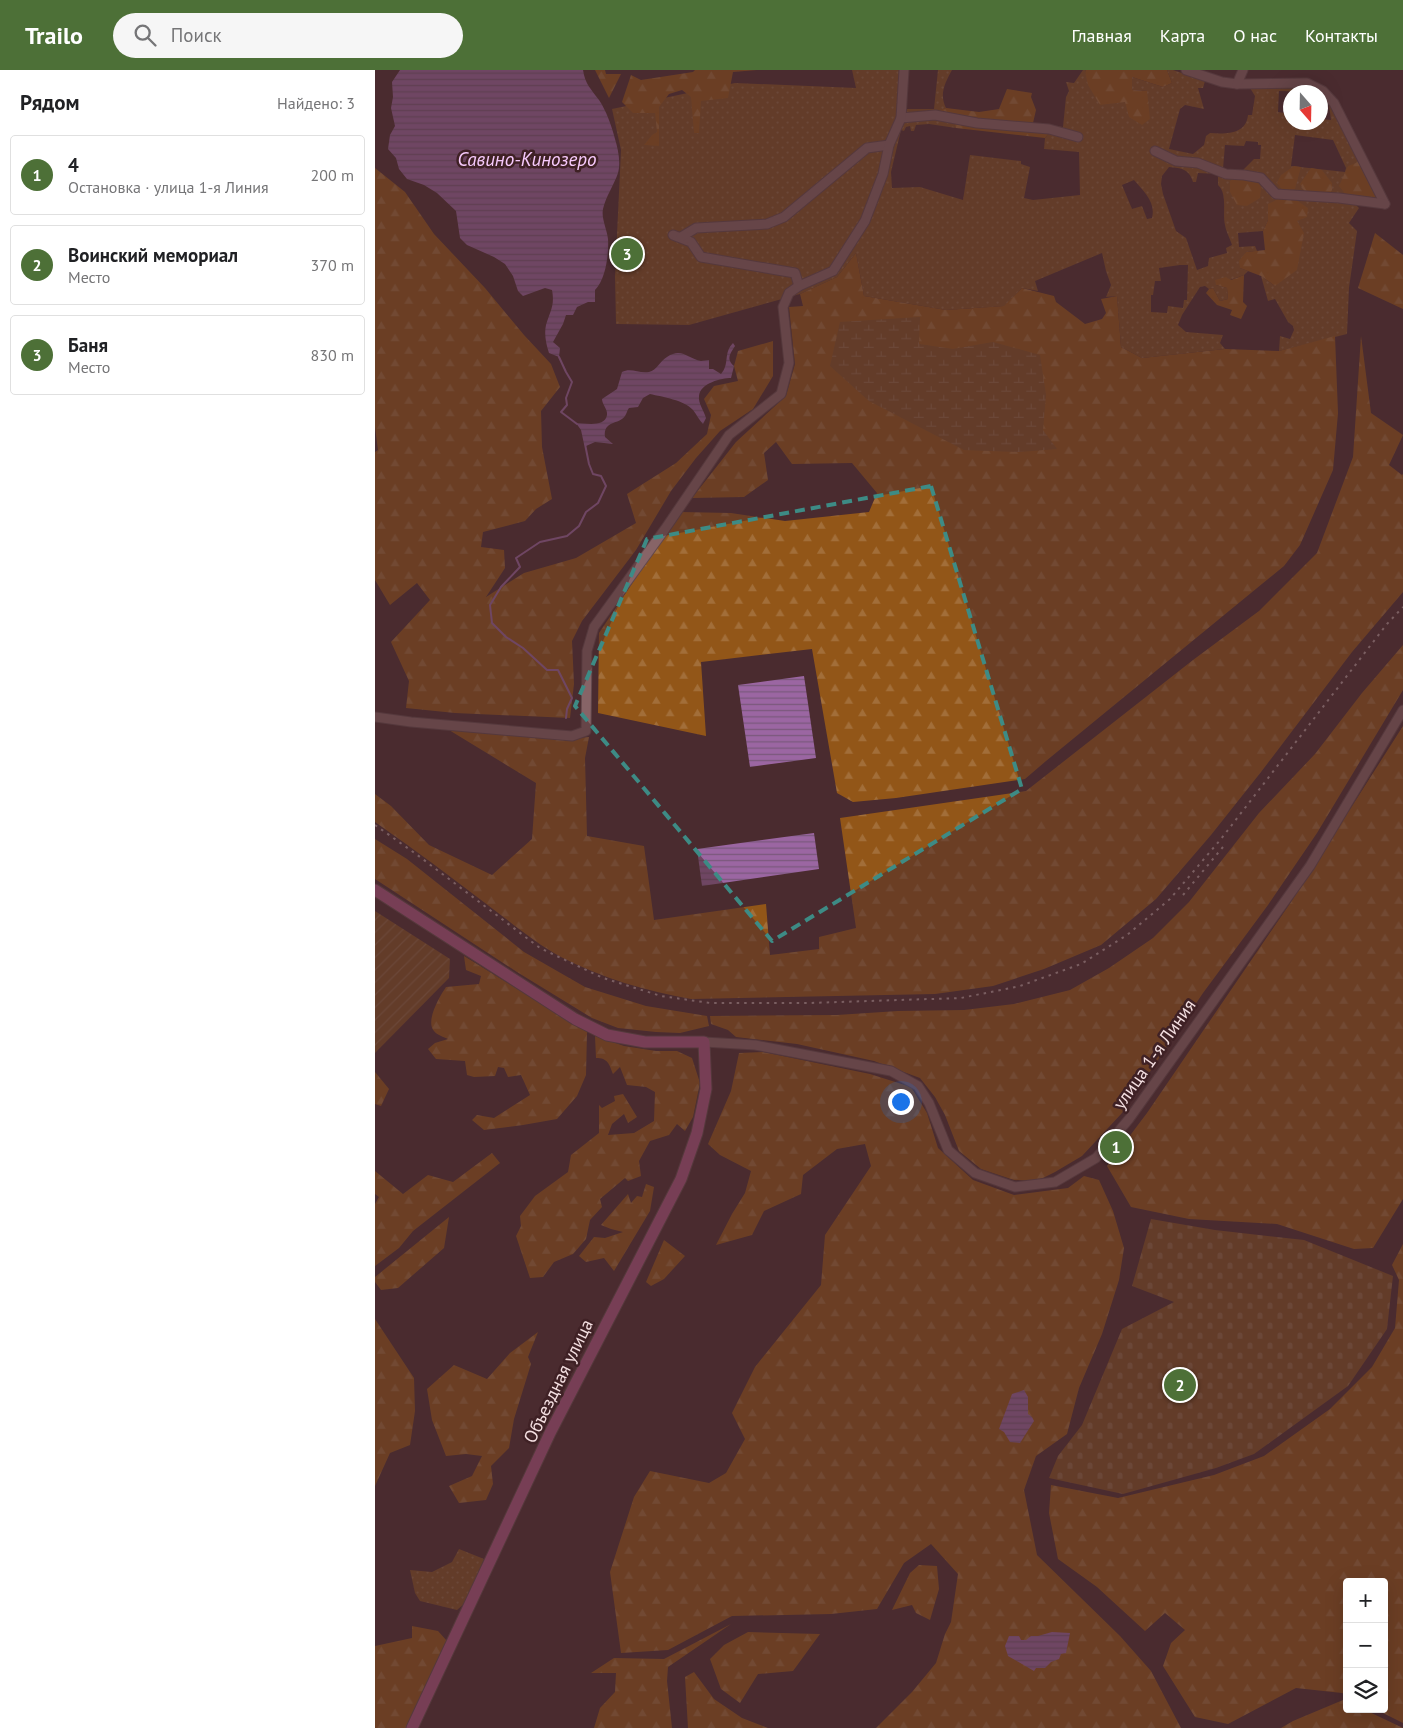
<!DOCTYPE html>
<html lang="ru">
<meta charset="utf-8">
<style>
:root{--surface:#fff;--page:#f6f6f6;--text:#202124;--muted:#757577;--line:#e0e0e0;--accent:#4d7037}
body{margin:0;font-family:"PT Sans",sans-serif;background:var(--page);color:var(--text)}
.controls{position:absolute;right:15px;bottom:15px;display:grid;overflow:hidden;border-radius:5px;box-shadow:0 5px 20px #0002}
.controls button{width:45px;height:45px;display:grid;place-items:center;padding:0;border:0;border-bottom:1px solid var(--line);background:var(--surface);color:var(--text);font:25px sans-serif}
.compass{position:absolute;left:908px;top:15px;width:45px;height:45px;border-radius:50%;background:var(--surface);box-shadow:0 5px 20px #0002;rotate:160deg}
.you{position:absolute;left:525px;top:1031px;width:18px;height:18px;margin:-12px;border:4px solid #fff;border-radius:50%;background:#1a73e8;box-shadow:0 0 0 8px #1a73e833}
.badge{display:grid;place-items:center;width:32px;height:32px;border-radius:50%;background:var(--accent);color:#fff;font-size:16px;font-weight:700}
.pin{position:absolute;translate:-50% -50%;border:2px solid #fff;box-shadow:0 1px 5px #0006}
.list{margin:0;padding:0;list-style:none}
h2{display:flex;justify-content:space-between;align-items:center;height:65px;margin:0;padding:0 20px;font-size:21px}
h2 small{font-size:16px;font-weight:400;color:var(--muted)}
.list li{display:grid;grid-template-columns:32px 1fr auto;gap:15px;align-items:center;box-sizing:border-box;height:80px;margin:0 10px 10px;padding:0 10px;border:1px solid var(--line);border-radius:5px}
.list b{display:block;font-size:19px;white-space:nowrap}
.list p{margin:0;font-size:16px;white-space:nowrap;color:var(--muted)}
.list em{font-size:16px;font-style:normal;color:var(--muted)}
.icon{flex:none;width:28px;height:28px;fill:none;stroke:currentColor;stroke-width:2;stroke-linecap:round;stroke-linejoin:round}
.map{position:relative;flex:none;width:1028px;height:1658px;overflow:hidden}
header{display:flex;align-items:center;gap:30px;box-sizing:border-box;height:70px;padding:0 25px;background:var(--accent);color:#fff}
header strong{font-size:24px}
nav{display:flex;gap:28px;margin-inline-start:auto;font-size:18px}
.search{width:350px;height:45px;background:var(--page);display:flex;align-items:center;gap:12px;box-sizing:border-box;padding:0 18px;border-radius:28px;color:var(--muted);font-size:19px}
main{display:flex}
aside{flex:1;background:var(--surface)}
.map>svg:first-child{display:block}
.grass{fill:url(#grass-dots);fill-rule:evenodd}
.forest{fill:url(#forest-firs)}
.wetland{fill:url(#wetland-marsh)}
.cemetery{fill:url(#cemetery-stones)}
.garden{fill:url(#garden-furrows)}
.water{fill:url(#water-rules)}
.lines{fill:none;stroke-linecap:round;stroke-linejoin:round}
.stream{stroke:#9b66a2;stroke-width:2}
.minor-casing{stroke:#62484c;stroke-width:11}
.major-casing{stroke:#62484c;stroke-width:13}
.minor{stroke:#876467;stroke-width:9}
.major{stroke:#ae5683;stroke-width:11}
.rail{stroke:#b49b9e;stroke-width:2;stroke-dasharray:2.5 5;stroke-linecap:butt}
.marked{fill:none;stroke:#3d8b85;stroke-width:4;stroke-dasharray:10 6;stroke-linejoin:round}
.labels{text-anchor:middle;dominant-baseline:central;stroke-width:5;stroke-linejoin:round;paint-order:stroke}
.street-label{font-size:18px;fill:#f4dfe1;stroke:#3f2125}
.water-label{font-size:19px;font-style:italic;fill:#f7cafc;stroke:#3f2125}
</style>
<header>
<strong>Trailo</strong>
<div class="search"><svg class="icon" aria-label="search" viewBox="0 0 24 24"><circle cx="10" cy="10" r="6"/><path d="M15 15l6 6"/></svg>Поиск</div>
<nav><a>Главная</a><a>Карта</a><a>О нас</a><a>Контакты</a></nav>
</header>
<main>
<aside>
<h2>Рядом<small>Найдено: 3</small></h2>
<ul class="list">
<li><span class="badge">1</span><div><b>4</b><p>Остановка · улица 1-я Линия</p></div><em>200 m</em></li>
<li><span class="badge">2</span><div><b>Воинский мемориал</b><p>Место</p></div><em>370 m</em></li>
<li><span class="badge">3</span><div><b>Баня</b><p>Место</p></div><em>830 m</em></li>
</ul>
</aside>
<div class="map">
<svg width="1028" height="1658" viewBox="0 0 1028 1658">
<defs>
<pattern id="grass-dots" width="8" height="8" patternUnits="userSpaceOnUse" patternTransform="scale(1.25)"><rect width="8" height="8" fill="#805023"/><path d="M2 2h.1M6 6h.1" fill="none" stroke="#936943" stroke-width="1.8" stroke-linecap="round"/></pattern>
<pattern id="forest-firs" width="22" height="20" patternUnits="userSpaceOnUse" patternTransform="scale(1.25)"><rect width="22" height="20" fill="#925618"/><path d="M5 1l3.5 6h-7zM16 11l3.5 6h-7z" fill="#a26e39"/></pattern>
<pattern id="wetland-marsh" width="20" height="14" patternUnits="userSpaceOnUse" patternTransform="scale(1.25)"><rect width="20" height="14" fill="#805023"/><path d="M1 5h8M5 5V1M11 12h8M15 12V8" fill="none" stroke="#936943"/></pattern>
<pattern id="cemetery-stones" width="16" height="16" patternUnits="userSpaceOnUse" patternTransform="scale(1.25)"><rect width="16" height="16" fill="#805023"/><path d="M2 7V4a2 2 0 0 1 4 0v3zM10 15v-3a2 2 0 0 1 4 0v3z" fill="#936943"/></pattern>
<pattern id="garden-furrows" width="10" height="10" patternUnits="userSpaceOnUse" patternTransform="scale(1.25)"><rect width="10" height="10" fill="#805023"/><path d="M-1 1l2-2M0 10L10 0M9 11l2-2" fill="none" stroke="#936943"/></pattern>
<pattern id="water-rules" width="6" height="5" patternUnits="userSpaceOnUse" patternTransform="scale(1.25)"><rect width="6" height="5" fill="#9b66a2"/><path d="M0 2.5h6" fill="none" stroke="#7a587c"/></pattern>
</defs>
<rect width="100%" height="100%" fill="#4a2b2f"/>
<!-- grass -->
<g class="grass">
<path d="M477,0H533L531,39H559L563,0H577C570,13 564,24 571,38L566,40L576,46L581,58L554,54L541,55L539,61H536L535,56L531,57L529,61L526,60L516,102L517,118L545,117L588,130L595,85L646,91V94L655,97L649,128L658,130L705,125L704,82L669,79L670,68L674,63L673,55L688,57L691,27L694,21L691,12L699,13L708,0H711L710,2L725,34L772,21L757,20V7L788,17L797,13L792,0H798L830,11L828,18H823L829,39L810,35L805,39L794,79L818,84L829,75L831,66L835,63C850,64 871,65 873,45H877L880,26L875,18L932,17L945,22L904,21L903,42L915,44L916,52H946V49L956,50L954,35L946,26V23L956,34L986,91L972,126L984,138L974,153L982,161L974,218L972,264L904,281L905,266L915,269L919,260L918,256L913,252L900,229L893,231L886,206L900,216L893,134V150L888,161L863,163L864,177L880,176L882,181L871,182L865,198L873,201L869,205L841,215L852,218L853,229L845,231L838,218L834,219L830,216L825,217L807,245L803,255L811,262L848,265L845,273L850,279L767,288L746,277L742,226L731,227L736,215L731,201L727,183L660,211L663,221L647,218L630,236L571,240L489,226L481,183L462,207L425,224L314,255L241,254L240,207L246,80L237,39L360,13L481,18ZM920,65L958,70L971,98L970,102L916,96ZM871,71L883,72V75H886L885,89H879L868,100L848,99L850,75L869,76ZM794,97C806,98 814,99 818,112H821L823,103L843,104V115C853,124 847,143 850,155C851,162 855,168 857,175L851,178L852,183L834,188L833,196L822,200L811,168L801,161L788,124L786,114L787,106ZM759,110C769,122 781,132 777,148L772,149L767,136L757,139L747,115ZM805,195H813L812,230H809L808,238L793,236L792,243L776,242V225H778L780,211H786L784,198Z"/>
<polygon points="84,1479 109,1489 90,1533 82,1540 45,1531 40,1523 35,1500 57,1502 77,1492"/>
</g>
<!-- forest -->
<g class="forest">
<polygon points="220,0 230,0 231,4 246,4 234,28"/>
<polygon points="320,0 382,0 358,2 353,28 326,31 324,63 319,63 316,27 307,20 294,24 284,37 284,76 269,75 277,65 282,62 280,43 258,43 247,32 256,5 266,10 318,2"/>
<polygon points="711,0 792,0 797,13 788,17 757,7 757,20 772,21 775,49 767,55 754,47 750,32 725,35 713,15 710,2"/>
<polygon points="632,19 657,23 656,27 661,40 658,53 673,55 674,63 670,68 581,58 576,47 568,44 565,40 571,38 604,42 624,39"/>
<polygon points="986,91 1001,119 1001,128 972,126 964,116 973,96"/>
<polygon points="919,96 926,97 920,119 908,121 902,113 906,105"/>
<polygon points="0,98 30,122 59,164 110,218 149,265 176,294 185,317 166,341 167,377 177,429 161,439 150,451 108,462 106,477 129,480 130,498 111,527 149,503 201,488 261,453 252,424 301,393 332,364 336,345 329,329 339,316 363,311 359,296 363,281 398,271 398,306 378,339 345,361 321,388 296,421 261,480 207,551 197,571 199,614 195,648 80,643 31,638 34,611 16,572 55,530 42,513 15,535 0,510 0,382 3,380 0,357"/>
<polygon points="936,98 947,100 957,113 957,120 954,125 930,122 925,114"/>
<polygon points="863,106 883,110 886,118 885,128 872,136 862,135 855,122 855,111"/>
<polygon points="905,128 921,130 933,138 932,147 922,151 929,163 922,200 900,216 886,206 865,198 864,191 871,182 890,180 888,161 893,150 893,134"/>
<polygon points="1000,163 1028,185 1028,239 983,218"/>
<polygon points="481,183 489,226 571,240 629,236 647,218 679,226 681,232 710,254 727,249 731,243 726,229 742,226 746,277 767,288 850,279 904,281 960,266 963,343 958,400 925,475 909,496 671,691 650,709 521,728 478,732 462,723 437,579 326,592 331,666 223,643 224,563 305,442 356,443 410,451 494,442 502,423 477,393 417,394 401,372 389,383 393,410 369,427 317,428 361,372 411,326 420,294 414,237 428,236 425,224 462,207"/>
<polygon points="869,205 868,232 872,236 866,249 855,245 857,240 842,235 831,223 834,219 838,218 845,231 853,229 852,218 841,215 840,210 851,207 856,210"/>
<path d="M986,266L996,343L1028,365L1014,395L1027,405L1028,404V522L977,582L886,702L836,765L781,829L726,875L669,899L618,916L560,924L316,929C271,921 227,908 186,887C160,873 137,853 114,836C76,807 39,779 0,752V724L16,736L54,775L117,805L157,769L161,713L74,660V658L188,669L214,667L210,688L212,766L269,776L279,850L391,834L395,885L444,879V867L481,858L465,748L651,721L818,590L884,541L942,483L978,387Z"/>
<polygon points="1028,575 1028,620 942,763 893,835 828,923 747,1043 707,1086 680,1102 662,1111 639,1110 606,1099 584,1081 570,1045 560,1027 545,1008 499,991 422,974 361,967 353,960 336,954 335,946 462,945 523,941 589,940 639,934 695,920 734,898 778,868 814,832 884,743 940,684 987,623"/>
<polygon points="1028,656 1028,1129 998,1178 979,1179 902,1154 814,1149 756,1137 732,1096 772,1043 916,832"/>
<polygon points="0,769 32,789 149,882 210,917 271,936 332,946 334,956 305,963 281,962 243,958 217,948 142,902 0,809"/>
<path d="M89,886L212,962L211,1005L202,1026L182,1049L148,1055L109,1060L97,1050L102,1045L119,1048L155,1025L146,1005L133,1007L129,998L123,997L120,1006L99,1007L92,1005L90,991L61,989L53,979L60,973L73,969C69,967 62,965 59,961C50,951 65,926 71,917L104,914L106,906L91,900Z"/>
<path d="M220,966L249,976L281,981H302L317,988L325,1013L318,1047L310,1061L302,1054L294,1065L275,1071L264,1091L266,1106L253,1111L250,1108L225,1129L227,1137L215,1150L211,1169L198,1184L179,1192L168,1207L155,1208L141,1166L146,1156L145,1146L160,1126L193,1102L196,1085L224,1063V1035L227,1038L240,1031L239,1026L248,1024L262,1047L253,1053L249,1044L237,1054L233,1065L259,1063L279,1051L280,1022L271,1017L252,1015L245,997L238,1004C234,994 233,988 221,988Z"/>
<polygon points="388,982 495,1004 536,1017 552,1043 563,1078 598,1110 639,1125 693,1118 709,1106 724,1110 738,1141 749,1178 744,1210 727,1264 704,1318 692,1364 661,1386 649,1420 662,1485 745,1566 776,1601 806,1658 501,1658 537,1622 561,1593 570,1564 576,1552 583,1504 556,1474 529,1493 502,1539 456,1544 357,1546 293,1580 246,1583 235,1502 259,1427 275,1401 334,1413 351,1403 370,1369 357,1343 380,1297 446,1215 450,1165 496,1096 490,1074 462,1079 428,1105 426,1124 389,1141 377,1165 341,1175 357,1144 370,1123 376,1101 345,1085 333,1074 356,1021 364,983"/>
<polygon points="0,1002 14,1019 6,1036 0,1034"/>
<polygon points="117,1083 125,1093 38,1161 24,1178 0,1196 0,1134 4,1127 0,1124 0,1101 28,1124 53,1105 78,1112"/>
<polygon points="271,1114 279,1117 275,1141 239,1201 229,1188 211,1192 204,1186 219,1167 230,1168 248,1162 236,1159 226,1155 253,1124 256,1133 262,1126 267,1127"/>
<polygon points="74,1147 69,1178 23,1218 6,1220 0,1212 0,1207"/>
<polygon points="289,1170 310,1186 289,1209 276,1216 271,1212"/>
<polygon points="1028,1174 1028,1653 1000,1639 1009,1639 1009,1512 972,1512 972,1625 967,1623 921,1618 853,1654 820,1647 788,1596 796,1573 810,1560 790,1543 770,1561 722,1517 683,1489 674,1443 676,1415 743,1428 839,1405 889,1386 955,1339 997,1297 1020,1258 1024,1210 1017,1195"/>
<polygon points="0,1249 39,1308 40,1341 35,1375 15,1383 0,1416"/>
<polygon points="163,1262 153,1287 156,1294 139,1349 134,1378 116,1396 118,1414 111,1430 84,1433 74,1416 97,1406 107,1386 91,1384 71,1386 57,1350 52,1319 79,1295 112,1309 135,1283"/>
<polygon points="544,1495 562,1496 564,1519 555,1550 541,1543 537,1535 517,1540 535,1503"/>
<polygon points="356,1554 293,1597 292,1611 297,1658 219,1658 225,1638 240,1622 241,1603 216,1603 239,1588 289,1589"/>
<polygon points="37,1556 63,1561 72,1571 33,1658 0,1658 0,1576 37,1568"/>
<polygon points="373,1562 445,1564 418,1601 383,1604 365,1633 346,1619 335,1589 349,1575"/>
<polygon points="319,1602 339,1629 367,1648 393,1658 313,1658 310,1607"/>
<polygon points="968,1630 972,1632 972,1639 988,1639 1028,1658 906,1658 918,1651"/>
</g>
<!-- wetland -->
<polygon class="wetland" points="545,247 544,274 578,279 618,272 665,285 671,325 668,360 682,379 644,382 589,380 494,331 455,296 465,252"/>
<!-- cemetery -->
<polygon class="cemetery" points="776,1149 840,1160 929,1170 1018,1206 1012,1259 973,1316 879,1384 841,1398 748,1424 674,1408 683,1386 707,1355 747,1259 799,1232 757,1216"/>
<!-- garden -->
<polygon class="garden" points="0,841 75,889 74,908 0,983"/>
<!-- water -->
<g class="water">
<path d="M25,0H208C210,14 216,19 224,30C231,40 237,57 240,69C243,79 246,92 243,103C239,115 231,126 228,139C226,148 232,159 233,169C234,183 231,209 220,220V232H213L202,237L198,245H191L188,254L178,272L185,278L184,287L174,283C171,274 169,264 171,255C175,241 180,236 177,220L170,218L148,226L143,221L138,206L130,194L119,187L92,175L85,168L81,141L62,123L49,115L32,109L24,99L21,88L13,79L15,65L20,56L16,38L18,27L17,12Z"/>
<path d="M358,273L360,276C355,284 351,289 359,296L356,308C347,308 325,313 324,326C323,333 329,341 331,348L328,354C324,350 322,345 318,340C309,330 288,327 275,324L268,328L263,337L254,338C252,340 252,343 250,346C244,355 228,350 230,367L238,374L220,372L211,376L209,374L206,360L201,353C209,353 230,358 232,345C233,340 227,334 227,329L242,319L247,302C256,297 264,304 274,302C282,300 285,291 292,287C307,277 313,289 326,291C328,291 331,290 334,290V299H338L346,304C355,294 348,283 358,273Z"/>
<polygon points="429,606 441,688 375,697 363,615"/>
<polygon points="439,763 444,799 327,816 322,779"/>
<polygon points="649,1320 653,1327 653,1344 657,1347 659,1351 645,1373 635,1372 629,1362 624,1359 637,1324"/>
<polygon points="677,1562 695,1563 691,1583 686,1584 684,1589 676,1592 670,1598 661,1598 659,1601 633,1586 630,1576 634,1566 644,1566 646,1570 651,1570 656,1566 663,1566"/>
</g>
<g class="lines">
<!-- stream -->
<g class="stream">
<polyline points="184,287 191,302 197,312 191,328 192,335 186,342 202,354"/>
<polyline points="191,648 192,639 197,628 183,600 172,600 148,578 131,567 117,553 115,535 126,517 145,497 141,488 165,472 192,466 204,456 211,442 223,433 231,416 226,406 218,404 214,394 210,374"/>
</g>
<!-- minor casing -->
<g class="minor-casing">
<g id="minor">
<polyline points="811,0 847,12 862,14 932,13 948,21 959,33 1010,134"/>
<polyline points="862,14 868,0"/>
<polyline points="526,48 560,45 602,53 674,59 703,67"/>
<polyline points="780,81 801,91 823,93 851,104 869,105 886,108 901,124 964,128 1010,134"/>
<polyline points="298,165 316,172 326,187 420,203 424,216"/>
<polyline points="306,167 321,158 392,154 409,147 492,78 514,75"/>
<polyline points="0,647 36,652 197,666 211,661 212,581 219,557 290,459 354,365 406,324 414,293 408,237 414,223 424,216 458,201 490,151 508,104 514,75 526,48 529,0"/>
<polyline points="329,972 380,975 516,1001 543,1016 554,1033 573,1080 600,1103 640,1117 680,1112 721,1088 754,1049 935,796 1028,640"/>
</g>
</g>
<!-- major casing -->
<g class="major-casing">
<polyline id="major" points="0,820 200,949 232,965 270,972 329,972 331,1019 322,1063 306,1109 175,1363 37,1658"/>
</g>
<!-- minor -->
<use href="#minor" class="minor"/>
<!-- major -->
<use href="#major" class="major"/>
<!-- rail -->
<g class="rail">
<polyline points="0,755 41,784 165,878 228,908 286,926 335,933 433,933 586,928 645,916 706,894 752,865 795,829 846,769 1012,554 1028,537"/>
<polyline points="808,825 848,777"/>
</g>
</g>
<!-- marked area -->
<path d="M0 0H1028V1658H0ZM556,416L647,719L397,871L200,636L272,469Z" fill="#4a2b2f" fill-opacity=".55" fill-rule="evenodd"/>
<path class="marked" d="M556,416L647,719L397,871L200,636L272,469Z"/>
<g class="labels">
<!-- street labels -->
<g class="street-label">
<text transform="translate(779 984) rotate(-55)">улица 1-я Линия</text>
<text transform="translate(183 1311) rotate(-64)">Объездная улица</text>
</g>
<!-- water labels -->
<g class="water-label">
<text x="152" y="89">Савино-Кинозеро</text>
</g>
</g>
</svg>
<div class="controls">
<button>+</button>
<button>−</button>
<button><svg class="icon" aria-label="layers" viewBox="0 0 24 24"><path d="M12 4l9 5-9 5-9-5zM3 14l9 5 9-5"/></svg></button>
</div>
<svg class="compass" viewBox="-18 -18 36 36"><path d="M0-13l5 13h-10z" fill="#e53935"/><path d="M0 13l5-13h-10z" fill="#757577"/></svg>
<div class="you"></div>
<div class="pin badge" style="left:741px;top:1077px">1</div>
<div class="pin badge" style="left:805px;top:1315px">2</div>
<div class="pin badge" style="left:252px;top:184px">3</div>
</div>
</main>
